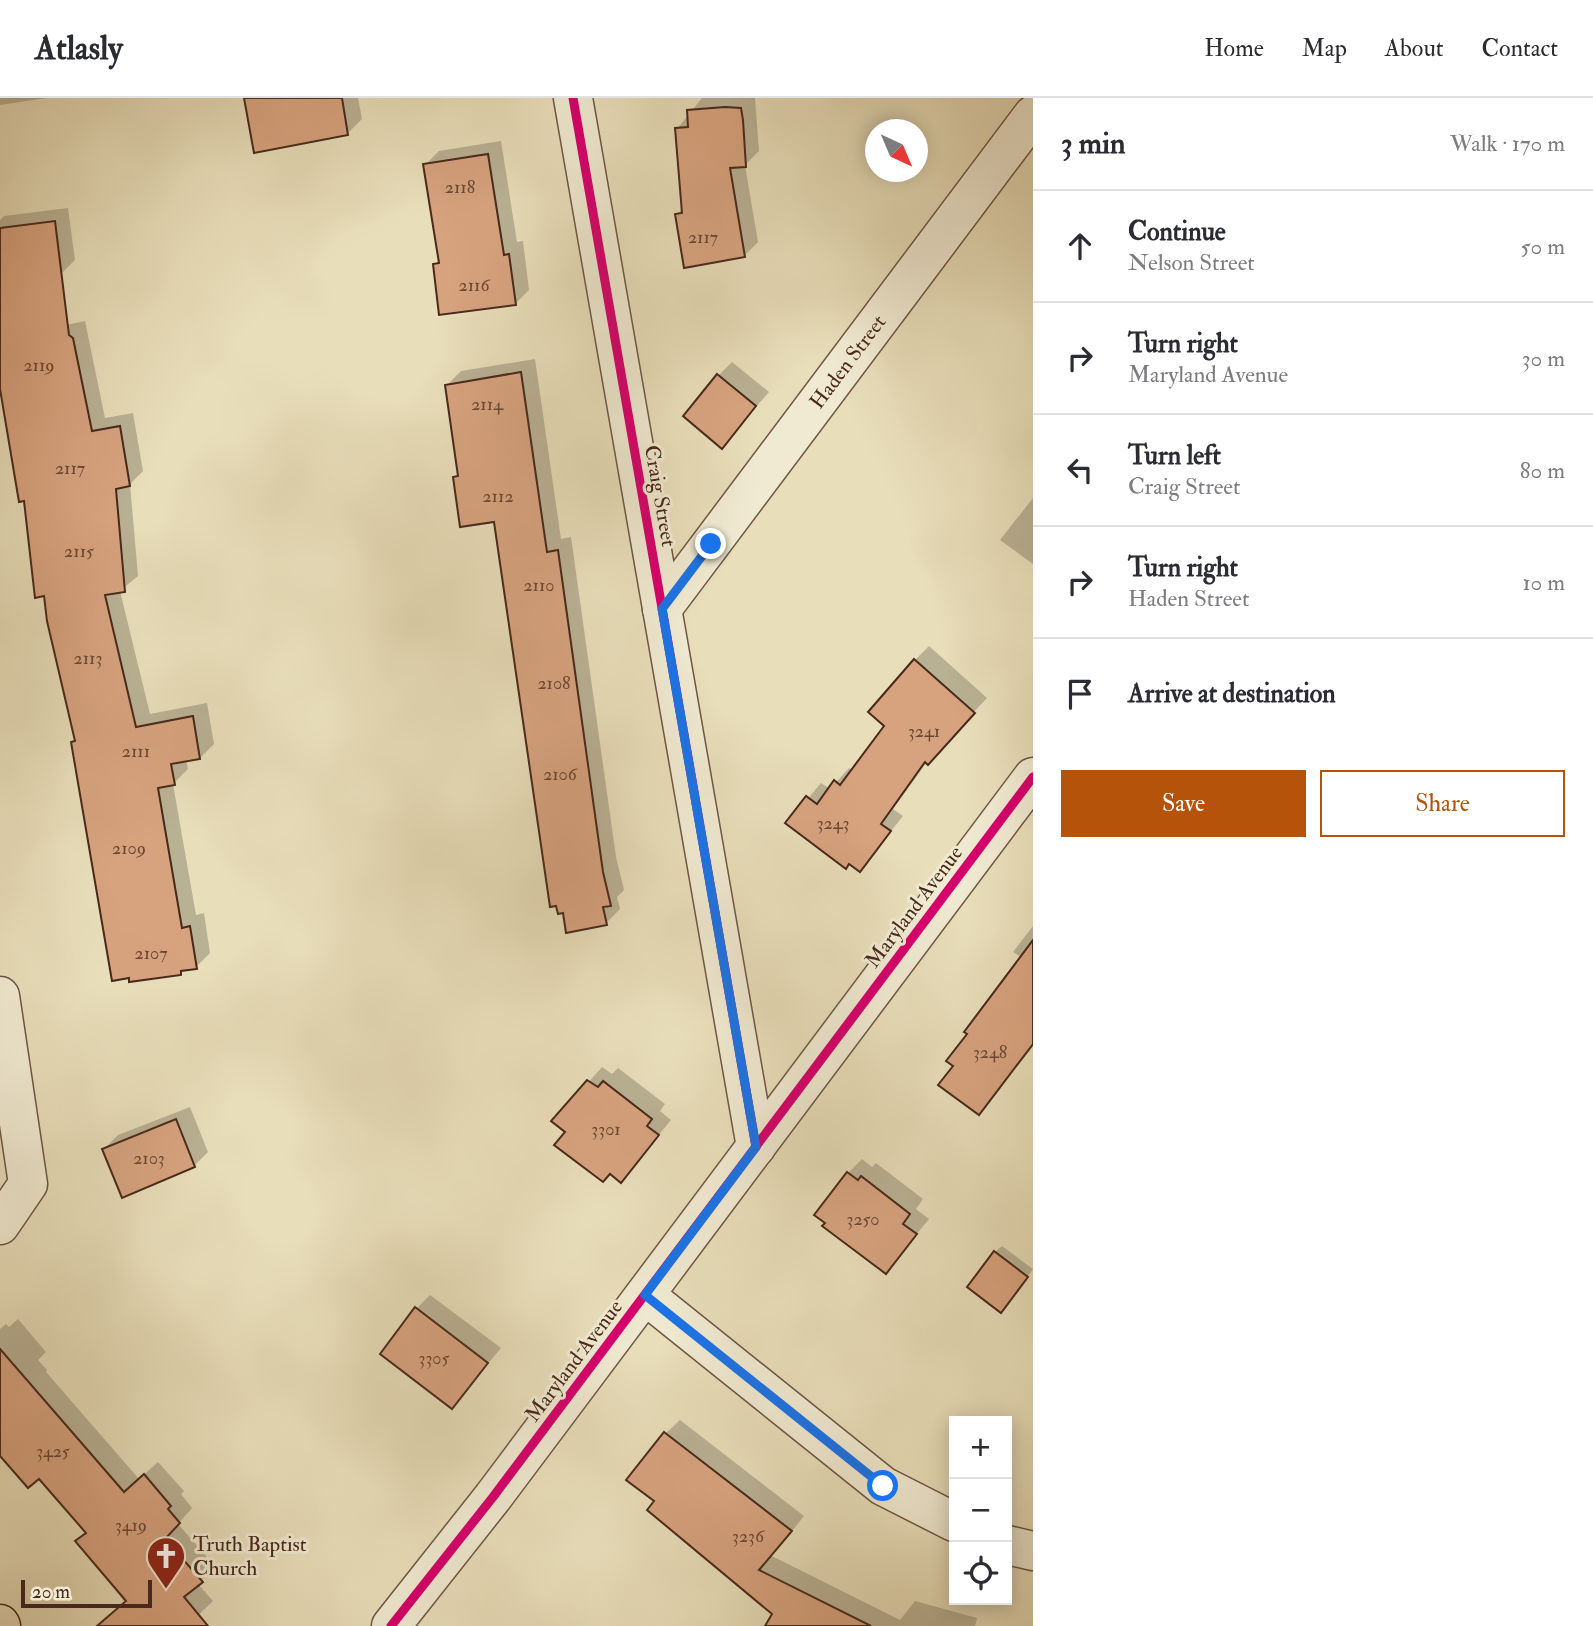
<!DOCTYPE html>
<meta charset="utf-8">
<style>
:root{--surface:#fff;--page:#f2f2f3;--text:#2b2b33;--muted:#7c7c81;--line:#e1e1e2;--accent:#b45309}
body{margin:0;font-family:"IM FELL Double Pica",serif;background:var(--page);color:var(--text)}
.controls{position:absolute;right:21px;bottom:21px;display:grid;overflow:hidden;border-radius:0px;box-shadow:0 4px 18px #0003}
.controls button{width:63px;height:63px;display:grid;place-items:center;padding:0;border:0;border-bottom:2px solid var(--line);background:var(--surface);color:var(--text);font:35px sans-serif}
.compass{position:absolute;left:865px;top:21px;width:63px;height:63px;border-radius:50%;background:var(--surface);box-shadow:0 4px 18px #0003;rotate:136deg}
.scale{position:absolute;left:21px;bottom:18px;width:131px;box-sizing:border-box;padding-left:7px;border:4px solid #48291b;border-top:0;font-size:19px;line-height:24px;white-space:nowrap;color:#48291b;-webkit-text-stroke:5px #f0ead2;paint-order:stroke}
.stop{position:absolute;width:21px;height:21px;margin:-16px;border:5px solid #1a73e8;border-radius:50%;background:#fff}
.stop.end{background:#1a73e8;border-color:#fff;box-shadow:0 2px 7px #0008}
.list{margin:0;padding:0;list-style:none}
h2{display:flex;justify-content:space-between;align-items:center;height:91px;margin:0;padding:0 28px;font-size:30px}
h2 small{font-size:23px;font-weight:400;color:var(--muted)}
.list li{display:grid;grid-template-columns:46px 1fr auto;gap:21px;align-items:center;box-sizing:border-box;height:112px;padding:0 28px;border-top:2px solid var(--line)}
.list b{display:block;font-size:26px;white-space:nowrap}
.list p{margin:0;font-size:23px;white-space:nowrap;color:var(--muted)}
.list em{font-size:23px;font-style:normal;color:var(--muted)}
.actions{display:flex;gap:14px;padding:21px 28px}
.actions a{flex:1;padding:16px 0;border:2px solid var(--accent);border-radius:0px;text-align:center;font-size:24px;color:var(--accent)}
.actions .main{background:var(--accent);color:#fff}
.icon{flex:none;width:38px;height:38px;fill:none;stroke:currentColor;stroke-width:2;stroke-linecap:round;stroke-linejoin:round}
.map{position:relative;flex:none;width:1033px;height:1528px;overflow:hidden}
header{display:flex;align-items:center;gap:42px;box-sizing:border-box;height:98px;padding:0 35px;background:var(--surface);border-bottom:2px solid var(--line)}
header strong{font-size:33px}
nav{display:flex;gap:38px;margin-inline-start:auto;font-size:24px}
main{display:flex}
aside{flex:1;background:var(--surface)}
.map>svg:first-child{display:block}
.shadow{fill:#0003}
.building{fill:#d7a37f;stroke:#48291b;stroke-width:2}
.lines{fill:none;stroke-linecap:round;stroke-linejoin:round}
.minor-casing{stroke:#705643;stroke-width:41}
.primary-casing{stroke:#48291b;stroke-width:41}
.minor{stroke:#f0ead2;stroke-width:38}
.primary{stroke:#e8deba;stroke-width:38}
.cycleway-casing{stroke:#f0ead2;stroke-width:13}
.cycleway{stroke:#d6006c;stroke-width:9}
.route{stroke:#1a73e8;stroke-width:9}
.labels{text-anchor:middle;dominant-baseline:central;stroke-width:6;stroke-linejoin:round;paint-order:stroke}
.number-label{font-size:18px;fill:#6c4834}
.street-label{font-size:21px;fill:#48291b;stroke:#f0ead2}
.poi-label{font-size:21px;fill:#48291b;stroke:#f0ead2;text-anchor:start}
</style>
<header>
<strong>Atlasly</strong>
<nav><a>Home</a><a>Map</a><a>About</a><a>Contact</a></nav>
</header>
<main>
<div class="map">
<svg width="1033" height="1528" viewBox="0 0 1033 1528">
<rect width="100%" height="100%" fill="#e8deba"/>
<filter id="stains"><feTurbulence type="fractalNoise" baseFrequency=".00286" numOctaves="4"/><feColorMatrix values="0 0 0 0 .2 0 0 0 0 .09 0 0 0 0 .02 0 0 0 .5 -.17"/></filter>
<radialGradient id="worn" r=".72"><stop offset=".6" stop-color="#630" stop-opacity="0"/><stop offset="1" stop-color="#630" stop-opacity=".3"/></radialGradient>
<!-- shadow -->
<g class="shadow">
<polygon points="0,0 47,0 0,7"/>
<polygon points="245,0 358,0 362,21 348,35"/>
<polygon points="702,0 755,0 759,53 745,67 758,144 744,158 676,117 683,110 677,31"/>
<polygon points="501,43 517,144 523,143 529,192 515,206 435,167 440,162 425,67 439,53"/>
<polygon points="68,110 75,162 61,176 0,185 0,122 4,118"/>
<polygon points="85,223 105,320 133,315 143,373 130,386 138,478 120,493 150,616 207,605 214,646 200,660 186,662 188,671 173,686 196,817 204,815 210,855 196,869 185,871 180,875 73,644 77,641 0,284 0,248 9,239"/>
<polygon points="535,261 561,441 571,439 616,759 624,792 617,799 620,811 606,825 495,422 455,379 460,375 447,287 461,273"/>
<polygon points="732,264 769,294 722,349 718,278"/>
<polygon points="1033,400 1033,466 1000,442"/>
<polygon points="929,548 987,600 927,664 893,711 903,718 860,772 788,724 821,685 830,691 849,670 853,672 886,628 915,562"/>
<polygon points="1033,828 1033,948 979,1015 955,967 1022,860 1013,854"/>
<polygon points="602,969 612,976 618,970 665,1006 660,1013 671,1022 621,1083 554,1023"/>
<polygon points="190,1009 208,1054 194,1068 104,1051 118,1037"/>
<polygon points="862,1061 872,1069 876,1065 923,1101 916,1111 929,1121 886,1174 848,1075"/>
<polygon points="1002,1148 1033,1171 1008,1206 995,1154"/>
<polygon points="430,1197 501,1250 452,1309 417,1210"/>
<polygon points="18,1221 46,1254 38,1262 47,1272 46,1274 139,1381 158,1364 184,1393 181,1396 192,1410 178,1426 215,1468 198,1486 213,1503 187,1528 103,1528 101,1526 127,1502 77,1443 87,1433 39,1378 0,1354 0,1231 6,1226 9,1229"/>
<polygon points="680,1322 804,1418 772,1458 900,1522 915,1503 977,1520 975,1528 767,1528 774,1515 656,1403 666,1335"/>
</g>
<!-- building -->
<g class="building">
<polygon points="244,0 342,0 348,37 254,55"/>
<polygon points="725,9 741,10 743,22 746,69 730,70 745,159 684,170 675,116 682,115 675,30 688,29 687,12"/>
<polygon points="488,56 504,157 509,156 516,207 439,217 433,166 439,165 423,66"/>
<polygon points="55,123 69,237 73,240 92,333 120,328 130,388 116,391 125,494 105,497 136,629 193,618 200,661 171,666 175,687 158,690 182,830 190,828 197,871 181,873 181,877 129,884 129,880 112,883 71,644 75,643 47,523 44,498 35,500 24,403 19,404 0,291 0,130"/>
<polygon points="521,274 547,454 558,452 603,774 611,808 603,809 607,827 566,835 563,815 558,816 556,808 550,809 494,424 460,429 453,379 458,378 445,287"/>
<polygon points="717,276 756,308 722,351 683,318"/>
<polygon points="914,561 975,615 928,667 925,664 881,726 891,733 860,774 849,766 846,771 785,725 806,698 817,706 834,682 840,687 884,628 868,614"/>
<polygon points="1033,842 1033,946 979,1017 938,987 953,968 946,963 967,936 964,934"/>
<polygon points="587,982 598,989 603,983 652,1021 647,1028 659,1037 621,1085 610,1076 603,1084 554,1047 565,1034 551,1023"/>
<polygon points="176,1021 195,1069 122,1100 102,1051"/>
<polygon points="847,1074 858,1082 861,1078 910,1116 903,1126 917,1136 886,1176 822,1128 825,1125 814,1117"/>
<polygon points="994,1153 1028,1179 1001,1215 967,1189"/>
<polygon points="415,1209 488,1265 452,1311 380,1256"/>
<polygon points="0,1251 124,1394 144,1376 171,1408 168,1411 180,1425 165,1441 203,1484 184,1499 208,1528 97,1528 126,1503 75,1443 86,1435 39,1381 28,1390 0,1358"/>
<polygon points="664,1334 792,1433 759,1472 871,1528 765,1528 772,1516 647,1412 654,1403 626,1382"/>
</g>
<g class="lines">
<!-- minor casing -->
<g class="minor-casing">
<g id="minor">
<polyline points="573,0 756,1049"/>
<polyline points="662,511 1033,17"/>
<polyline points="0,898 28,1086 0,1127"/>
<polyline points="645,1197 883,1388 954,1424"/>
<polyline points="1007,1447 1033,1453"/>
<polyline points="391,1528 493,1399 1033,679"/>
</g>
</g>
<!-- primary casing -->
<g class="primary-casing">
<polyline id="primary" points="0,1526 1,1528"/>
</g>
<!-- minor -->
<use href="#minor" class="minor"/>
<!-- primary -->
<use href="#primary" class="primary"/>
<!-- cycleway casing -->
<g class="cycleway-casing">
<g id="cycleway">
<polyline points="573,0 756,1049"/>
<polyline points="391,1528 493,1399 1033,679"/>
</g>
</g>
<!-- cycleway -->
<use href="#cycleway" class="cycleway"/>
</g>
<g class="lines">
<!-- route -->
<polyline class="route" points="711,446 662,511 756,1049 645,1197 883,1388"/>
</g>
<!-- icons -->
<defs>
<g id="church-pin" transform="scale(2.0125)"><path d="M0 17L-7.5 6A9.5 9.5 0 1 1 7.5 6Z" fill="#8f2418" stroke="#f0ead2"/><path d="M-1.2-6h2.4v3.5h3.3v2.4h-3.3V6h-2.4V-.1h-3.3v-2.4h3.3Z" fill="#fff"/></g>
</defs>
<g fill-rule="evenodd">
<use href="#church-pin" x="166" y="1458"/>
</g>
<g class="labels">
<!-- number labels -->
<g class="number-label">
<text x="460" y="89">2118</text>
<text x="703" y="139">2117</text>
<text x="474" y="187">2116</text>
<text x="39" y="267">2119</text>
<text x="487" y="306">2114</text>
<text x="70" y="370">2117</text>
<text x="498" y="398">2112</text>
<text x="79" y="453">2115</text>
<text x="539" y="487">2110</text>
<text x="88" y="560">2113</text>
<text x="554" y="585">2108</text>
<text x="924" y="633">3241</text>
<text x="136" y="653">2111</text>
<text x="560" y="676">2106</text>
<text x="833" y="725">3243</text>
<text x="129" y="750">2109</text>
<text x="151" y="855">2107</text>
<text x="990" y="954">3248</text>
<text x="606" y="1031">3301</text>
<text x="149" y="1060">2103</text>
<text x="863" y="1121">3250</text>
<text x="434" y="1260">3305</text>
<text x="53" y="1353">3425</text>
<text x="131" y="1427">3419</text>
<text x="748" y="1438">3236</text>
</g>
<!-- street labels -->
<g class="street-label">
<text transform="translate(848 264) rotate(-53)">Haden Street</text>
<text transform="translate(660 398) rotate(80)">Craig Street</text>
<text transform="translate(914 809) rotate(-53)">Maryland Avenue</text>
<text transform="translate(574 1263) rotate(-53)">Maryland Avenue</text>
</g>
<!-- poi labels -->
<g class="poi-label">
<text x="193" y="1446">Truth Baptist<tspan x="193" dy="24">Church</tspan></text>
</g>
</g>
<rect width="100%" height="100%" filter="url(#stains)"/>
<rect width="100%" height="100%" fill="url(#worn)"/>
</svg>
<div class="controls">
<button>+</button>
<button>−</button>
<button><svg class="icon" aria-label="locate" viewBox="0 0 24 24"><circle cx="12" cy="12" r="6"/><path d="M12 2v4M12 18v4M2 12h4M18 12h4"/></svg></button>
</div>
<svg class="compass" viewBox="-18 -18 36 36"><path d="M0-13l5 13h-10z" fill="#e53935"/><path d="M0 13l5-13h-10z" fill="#7c7c81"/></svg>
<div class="scale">20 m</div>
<div class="stop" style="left:883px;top:1388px"></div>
<div class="stop end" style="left:711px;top:446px"></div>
</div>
<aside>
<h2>3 min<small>Walk · 170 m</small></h2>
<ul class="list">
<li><svg class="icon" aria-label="ahead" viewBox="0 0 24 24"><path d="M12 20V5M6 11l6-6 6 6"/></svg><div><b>Continue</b><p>Nelson Street</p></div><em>50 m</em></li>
<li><svg class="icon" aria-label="right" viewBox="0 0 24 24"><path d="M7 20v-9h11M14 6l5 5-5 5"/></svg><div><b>Turn right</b><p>Maryland Avenue</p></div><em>30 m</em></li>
<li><svg class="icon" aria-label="left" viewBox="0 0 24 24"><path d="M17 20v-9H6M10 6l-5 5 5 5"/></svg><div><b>Turn left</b><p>Craig Street</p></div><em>80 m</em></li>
<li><svg class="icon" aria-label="right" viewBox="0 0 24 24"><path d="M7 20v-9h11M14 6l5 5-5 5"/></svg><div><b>Turn right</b><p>Haden Street</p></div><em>10 m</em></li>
<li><svg class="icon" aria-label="arrive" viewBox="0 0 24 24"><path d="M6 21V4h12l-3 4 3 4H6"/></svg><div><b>Arrive at destination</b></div></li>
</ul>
<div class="actions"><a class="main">Save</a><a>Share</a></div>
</aside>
</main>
